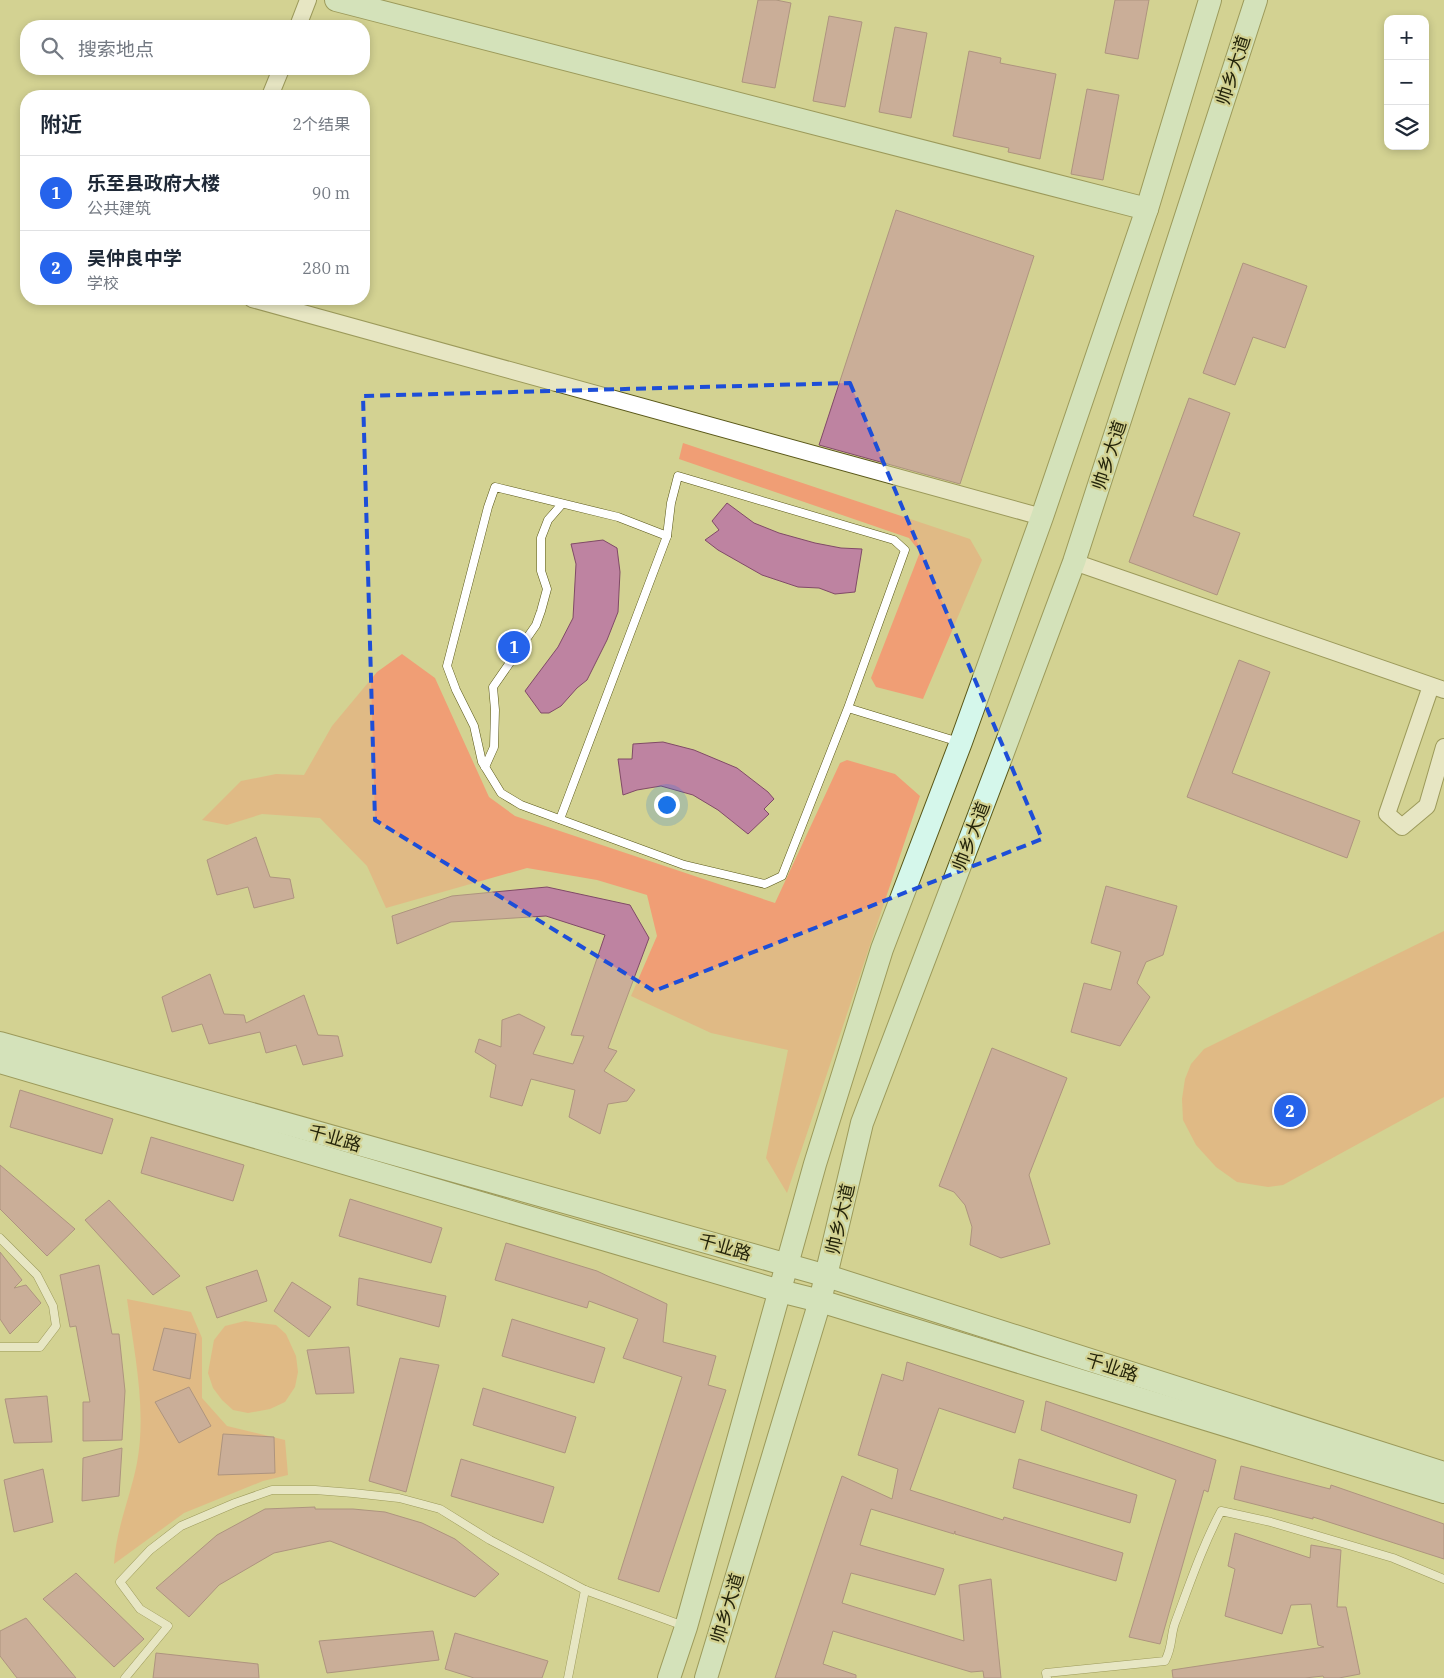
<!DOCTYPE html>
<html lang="zh">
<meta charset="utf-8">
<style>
:root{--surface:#fff;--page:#f2f2f3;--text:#1f2937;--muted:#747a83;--line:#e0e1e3;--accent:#2563eb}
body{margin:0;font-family:"IBM Plex Serif","Noto Sans SC",serif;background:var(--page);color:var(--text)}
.controls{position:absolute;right:15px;top:15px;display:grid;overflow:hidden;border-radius:10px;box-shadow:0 2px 8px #0003}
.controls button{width:45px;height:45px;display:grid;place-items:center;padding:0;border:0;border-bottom:1px solid var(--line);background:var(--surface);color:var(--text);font:25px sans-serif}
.you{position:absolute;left:666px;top:804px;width:18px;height:18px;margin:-12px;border:4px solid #fff;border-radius:50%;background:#1a73e8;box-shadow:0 0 0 8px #1a73e833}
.badge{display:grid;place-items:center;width:32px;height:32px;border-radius:50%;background:var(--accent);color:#fff;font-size:16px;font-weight:700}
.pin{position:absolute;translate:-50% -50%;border:2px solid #fff;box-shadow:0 1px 5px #0006}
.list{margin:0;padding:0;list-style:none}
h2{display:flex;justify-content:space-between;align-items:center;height:65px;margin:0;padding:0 20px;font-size:21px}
h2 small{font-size:16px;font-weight:400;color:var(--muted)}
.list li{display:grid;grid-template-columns:32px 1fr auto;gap:15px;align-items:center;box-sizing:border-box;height:75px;padding:0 20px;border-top:1px solid var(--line)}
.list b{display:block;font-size:19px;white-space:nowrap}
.list p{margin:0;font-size:16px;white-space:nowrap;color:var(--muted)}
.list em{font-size:16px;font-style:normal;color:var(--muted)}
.icon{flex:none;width:28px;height:28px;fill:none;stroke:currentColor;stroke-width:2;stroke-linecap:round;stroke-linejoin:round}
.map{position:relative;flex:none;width:1444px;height:1678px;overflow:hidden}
.search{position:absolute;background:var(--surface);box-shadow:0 2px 8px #0003;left:20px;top:20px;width:350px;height:55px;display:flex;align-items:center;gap:12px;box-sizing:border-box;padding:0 18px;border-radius:20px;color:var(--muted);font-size:19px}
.panel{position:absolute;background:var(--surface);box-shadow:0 2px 8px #0003;left:20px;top:90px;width:350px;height:215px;border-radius:20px}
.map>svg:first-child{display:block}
.green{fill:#f09e75}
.building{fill:#be83a1;stroke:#804a67}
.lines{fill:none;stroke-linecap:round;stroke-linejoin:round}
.lane-casing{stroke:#595718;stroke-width:9}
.street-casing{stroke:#595718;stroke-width:18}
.secondary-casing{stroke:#595718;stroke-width:24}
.lane{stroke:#fff;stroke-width:8}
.street{stroke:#fff;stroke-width:16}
.secondary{stroke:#d5f7eb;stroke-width:22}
.marked{fill:none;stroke:#1d4ed8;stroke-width:4;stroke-dasharray:10 6;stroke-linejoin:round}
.labels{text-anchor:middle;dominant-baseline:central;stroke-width:4.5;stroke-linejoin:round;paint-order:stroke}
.street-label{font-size:18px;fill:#25250b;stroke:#d3d292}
</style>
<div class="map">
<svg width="1444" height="1678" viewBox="0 0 1444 1678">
<rect width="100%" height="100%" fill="#d3d292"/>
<!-- green -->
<g class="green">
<polygon points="683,443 970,539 982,560 923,699 876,687 871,678 920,552 909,538 679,459"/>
<polygon points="402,654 435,678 489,797 515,816 775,903 840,763 847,760 895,774 920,796 787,1193 766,1158 788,1050 711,1033 631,996 657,936 647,895 597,880 527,868 386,908 367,866 320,818 262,814 227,825 202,820 241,781 276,774 304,775 332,726 377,672"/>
<polygon points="1444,931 1444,1097 1283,1185 1268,1187 1237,1182 1216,1167 1196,1145 1183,1120 1182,1099 1185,1079 1191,1064 1204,1049"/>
<path d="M127,1299L191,1312L202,1338V1398L227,1426L285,1440L288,1475L263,1481L184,1513L114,1564C116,1529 130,1498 137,1463C147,1409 134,1352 127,1299Z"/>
<polygon points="245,1321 276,1325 286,1334 296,1356 298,1372 295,1387 285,1402 270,1409 248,1413 233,1410 222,1400 213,1388 208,1373 214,1340 225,1326"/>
</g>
<!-- building -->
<g class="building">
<polygon points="758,0 776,0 791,3 775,88 742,82"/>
<polygon points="1115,0 1149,0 1138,59 1105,53"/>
<polygon points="829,16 862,22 845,107 813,101"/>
<polygon points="895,27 927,33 911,118 879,112"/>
<polygon points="969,51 1001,58 1000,63 1056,74 1040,159 1008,152 1009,148 953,136"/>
<polygon points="1087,89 1119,95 1103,180 1071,174"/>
<polygon points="896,210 1034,256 960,484 819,445"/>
<polygon points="1243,263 1307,286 1285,348 1253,337 1235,385 1203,373"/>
<polygon points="1189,398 1230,413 1193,516 1240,533 1217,595 1129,562"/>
<polygon points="727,503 754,523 779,533 815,543 841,548 862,549 855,592 835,594 819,588 798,587 762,575 718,550 705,540 719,530 712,521"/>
<polygon points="603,540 617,548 620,572 618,612 607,640 587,680 577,688 561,706 549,713 541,713 525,691 558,647 573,618 576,564 571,544"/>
<polygon points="1239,660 1270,672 1232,773 1360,821 1347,858 1187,797"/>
<polygon points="663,742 694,750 737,768 768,792 774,799 764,809 769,814 748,834 718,810 693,795 661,786 637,790 623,795 618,759 632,759 633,744"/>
<polygon points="256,837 270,877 290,879 294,898 254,908 248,887 217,895 207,860"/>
<polygon points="1106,886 1177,906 1163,955 1146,962 1137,983 1150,997 1120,1046 1071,1032 1084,983 1111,990 1121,952 1091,943"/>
<polygon points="547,887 630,905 649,938 608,1048 617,1051 604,1071 635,1090 627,1101 608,1104 600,1134 569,1117 575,1090 531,1079 522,1106 490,1097 496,1065 475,1052 479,1039 501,1047 502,1020 519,1014 545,1027 533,1054 573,1064 584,1036 571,1035 605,935 546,916 451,922 397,944 392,916 452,896"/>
<polygon points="210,974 224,1014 244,1015 246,1023 304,995 318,1035 338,1036 343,1056 303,1065 296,1045 266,1053 260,1032 209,1044 202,1024 172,1032 162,997"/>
<polygon points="992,1048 1067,1078 1029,1175 1050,1244 1001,1258 970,1245 972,1227 965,1205 954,1192 939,1186"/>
<polygon points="20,1090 113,1119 102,1154 10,1127"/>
<polygon points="151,1137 244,1165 233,1201 141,1173"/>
<polygon points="0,1165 75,1229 47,1256 0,1209"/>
<polygon points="350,1199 442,1228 431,1263 339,1236"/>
<polygon points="109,1200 180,1276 153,1295 85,1220"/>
<polygon points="506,1243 597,1271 667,1304 663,1342 716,1356 708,1385 726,1390 659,1592 618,1579 682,1377 623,1358 638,1319 589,1301 587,1308 495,1280"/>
<polygon points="0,1252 22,1280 14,1288 26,1285 41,1303 10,1334 0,1319"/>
<polygon points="99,1265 112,1334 119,1334 125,1391 122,1440 83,1441 83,1402 90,1402 76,1326 70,1327 60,1275"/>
<polygon points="257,1270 267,1301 217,1318 206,1287"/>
<polygon points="359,1278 446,1296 439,1327 357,1305"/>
<polygon points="292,1282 331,1307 309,1337 274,1311"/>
<polygon points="512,1319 605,1348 594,1383 502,1356"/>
<polygon points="164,1328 196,1334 190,1379 153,1370"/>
<polygon points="349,1347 354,1393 316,1394 307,1350"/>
<polygon points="400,1358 439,1365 406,1492 369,1481"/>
<polygon points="907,1362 1024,1401 1015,1433 939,1408 910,1490 1003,1520 1004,1517 1123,1553 1116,1581 955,1534 955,1531 954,1534 871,1509 860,1545 944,1569 935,1595 851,1573 842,1603 964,1641 959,1585 991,1579 1001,1678 984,1678 983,1671 971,1672 833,1631 823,1664 856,1675 856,1678 775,1678 842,1476 892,1499 898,1469 858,1455 882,1374 903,1381"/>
<polygon points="189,1387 211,1426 179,1443 155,1402"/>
<polygon points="483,1388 576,1417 565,1453 473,1425"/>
<polygon points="47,1396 52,1442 14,1443 5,1399"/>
<polygon points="1046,1401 1216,1460 1208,1492 1204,1490 1160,1644 1129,1637 1176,1480 1041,1430"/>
<polygon points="223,1434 274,1437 275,1473 218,1475"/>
<polygon points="122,1448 119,1496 82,1501 83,1458"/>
<polygon points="461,1459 554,1487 543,1523 451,1496"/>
<polygon points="1019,1459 1137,1495 1130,1523 1013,1488"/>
<polygon points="1241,1466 1330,1489 1331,1485 1444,1524 1444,1559 1313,1517 1313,1519 1234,1499"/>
<polygon points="43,1469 53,1522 14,1532 4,1480"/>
<polygon points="315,1507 315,1509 353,1509 385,1512 422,1523 455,1539 499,1574 475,1597 330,1541 274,1553 219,1585 189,1617 156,1588 217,1535 265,1509"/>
<polygon points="1235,1533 1310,1558 1311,1545 1341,1550 1337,1607 1346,1607 1360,1674 1339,1678 1324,1678 1323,1676 1305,1678 1173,1678 1172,1670 1324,1647 1318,1645 1311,1604 1291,1605 1282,1634 1225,1616 1235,1569 1228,1566"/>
<polygon points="76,1573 144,1639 114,1667 43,1599"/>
<polygon points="26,1618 76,1678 17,1678 0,1656 0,1631"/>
<polygon points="433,1631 439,1660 327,1673 319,1641"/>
<polygon points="455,1633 548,1661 542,1678 474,1678 445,1669"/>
<polygon points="156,1653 258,1664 259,1678 153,1678"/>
</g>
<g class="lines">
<!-- lane casing -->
<g class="lane-casing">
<g id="lane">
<polyline points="848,708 905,550 894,540 678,476 671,503 667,536 618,517 495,487 488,507 447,666 456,690 474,726 482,762 501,793 521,805 684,865 765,884 782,876 848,708 959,742"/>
<polyline points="485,767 494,747 495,710 493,687 536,625 541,611 547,589 541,571 541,538 548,520 562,504"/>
<polyline points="560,819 667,536"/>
<polyline points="0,1238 37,1275 53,1306 56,1326 40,1347 0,1347"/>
<polyline points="125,1678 168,1626 140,1609 120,1582 150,1550 181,1526 235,1503 272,1490 315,1490 353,1493 399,1498 440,1509 490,1540 585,1590 684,1626"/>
<polyline points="568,1678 585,1590"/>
<path d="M1047,1678L1046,1673L1165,1661C1173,1646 1170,1637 1175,1623C1189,1586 1202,1547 1221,1511L1271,1522L1393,1558L1444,1579"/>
</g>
</g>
<!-- street casing -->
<g class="street-casing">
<g id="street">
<polyline points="298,26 308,0"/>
<polyline points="270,96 281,69"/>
<polyline points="252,299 1042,517"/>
<polyline points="1074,562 1444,690"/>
<polyline points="1431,686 1387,814 1402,827 1427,806 1444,747"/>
</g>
</g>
<!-- secondary casing -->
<g class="secondary-casing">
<g id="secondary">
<polyline points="336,0 1147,209"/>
<polyline points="0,1043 827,1276 1444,1473"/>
<polyline points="0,1062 780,1291 820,1301 1444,1492"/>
<polyline points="669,1678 686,1627 815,1164 882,949 961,742 1042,517 1147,209 1210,0"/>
<polyline points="706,1678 820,1301 862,1123 1002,755 1074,562 1256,0"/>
</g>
</g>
<!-- lane -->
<use href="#lane" class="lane"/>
<!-- street -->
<use href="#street" class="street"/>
<!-- secondary -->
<use href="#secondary" class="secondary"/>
</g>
<!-- marked area -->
<path d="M0 0H1444V1678H0ZM850,383L1042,839L654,991L375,820L363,396Z" fill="#d3d292" fill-opacity=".55" fill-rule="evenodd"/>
<path class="marked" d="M850,383L1042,839L654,991L375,820L363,396Z"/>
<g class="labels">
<!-- street labels -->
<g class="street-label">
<text transform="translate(1233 70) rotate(-72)">帅乡大道</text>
<text transform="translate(1109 455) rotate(-72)">帅乡大道</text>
<text transform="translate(971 836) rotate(-69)">帅乡大道</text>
<text transform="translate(335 1138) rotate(16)">千业路</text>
<text transform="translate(840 1219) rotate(-77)">帅乡大道</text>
<text transform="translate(725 1247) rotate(16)">千业路</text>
<text transform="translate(1112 1367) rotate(18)">千业路</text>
<text transform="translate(727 1608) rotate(-73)">帅乡大道</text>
</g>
</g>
</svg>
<div class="controls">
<button>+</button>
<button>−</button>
<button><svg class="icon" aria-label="layers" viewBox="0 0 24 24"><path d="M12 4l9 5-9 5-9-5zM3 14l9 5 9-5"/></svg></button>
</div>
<div class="you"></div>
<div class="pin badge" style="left:514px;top:647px">1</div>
<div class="pin badge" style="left:1290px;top:1111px">2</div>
<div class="search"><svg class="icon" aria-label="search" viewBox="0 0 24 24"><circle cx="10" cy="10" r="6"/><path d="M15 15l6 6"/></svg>搜索地点</div>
<section class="panel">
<h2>附近<small>2个结果</small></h2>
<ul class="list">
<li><span class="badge">1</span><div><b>乐至县政府大楼</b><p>公共建筑</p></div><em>90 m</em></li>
<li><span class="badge">2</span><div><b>吴仲良中学</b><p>学校</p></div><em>280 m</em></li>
</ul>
</section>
</div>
